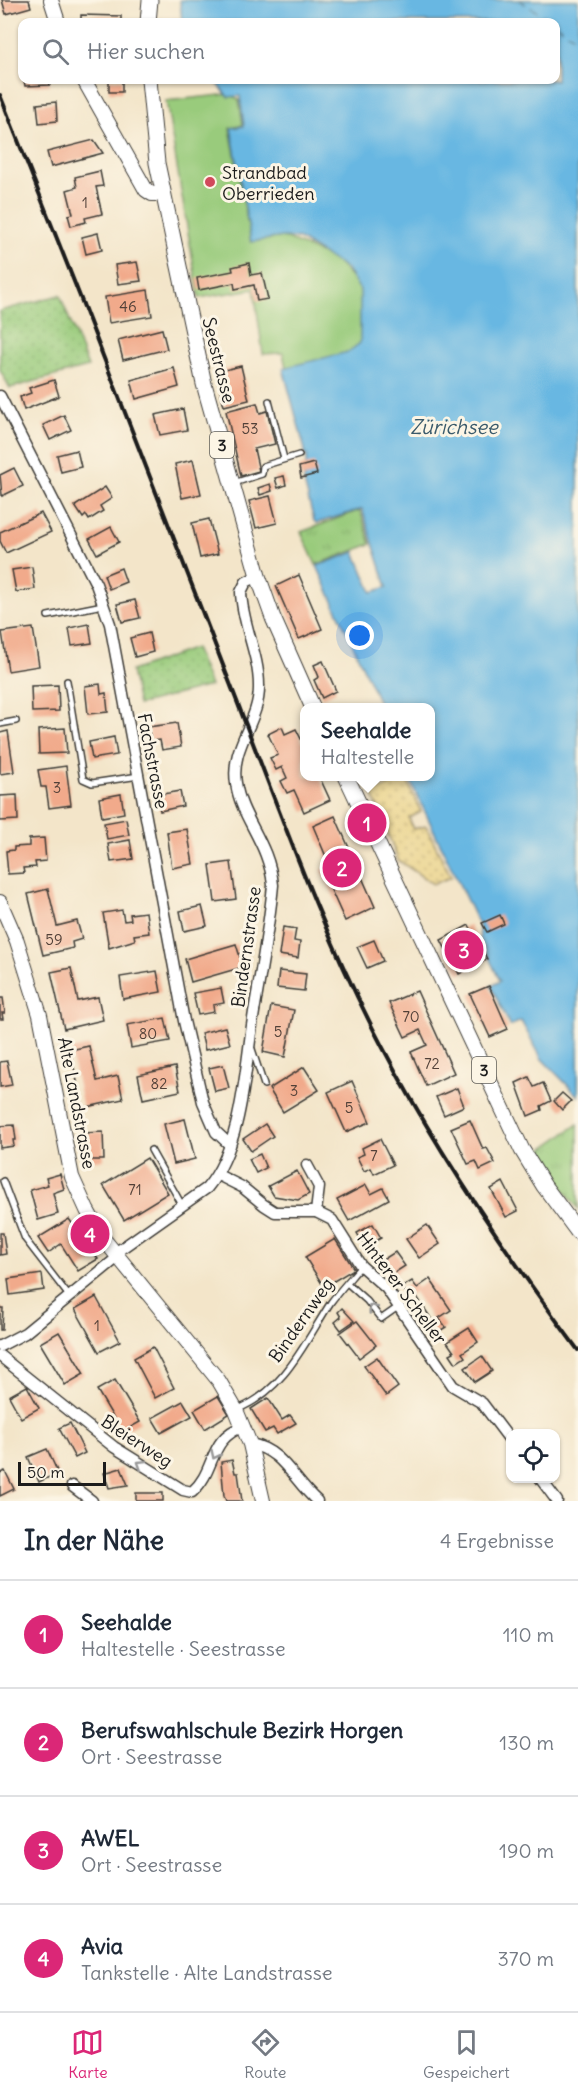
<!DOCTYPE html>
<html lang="de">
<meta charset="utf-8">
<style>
:root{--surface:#fff;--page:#f2f2f3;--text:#1f2937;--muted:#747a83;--line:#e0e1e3;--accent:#db2777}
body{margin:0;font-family:Delius,sans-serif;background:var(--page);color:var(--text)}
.controls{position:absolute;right:18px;bottom:18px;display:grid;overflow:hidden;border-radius:12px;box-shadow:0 2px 4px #0004}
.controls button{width:54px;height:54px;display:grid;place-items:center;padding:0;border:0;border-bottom:2px solid var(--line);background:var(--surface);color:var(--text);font:30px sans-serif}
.scale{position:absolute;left:18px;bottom:15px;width:88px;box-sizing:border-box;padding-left:6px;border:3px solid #1c1c1c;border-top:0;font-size:16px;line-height:21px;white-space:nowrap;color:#1c1c1c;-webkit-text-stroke:4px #fcf5e5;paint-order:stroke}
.you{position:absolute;left:360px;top:636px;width:21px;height:21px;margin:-15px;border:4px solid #fff;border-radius:50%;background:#1a73e8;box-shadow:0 0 0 9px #1a73e833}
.badge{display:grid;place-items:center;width:39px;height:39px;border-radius:50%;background:var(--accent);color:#fff;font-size:20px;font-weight:700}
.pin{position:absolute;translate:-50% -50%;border:3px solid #fff;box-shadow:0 2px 6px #0006}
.popup{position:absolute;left:300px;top:703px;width:135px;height:78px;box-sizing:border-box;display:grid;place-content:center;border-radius:12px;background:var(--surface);filter:drop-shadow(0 2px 4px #0005);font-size:20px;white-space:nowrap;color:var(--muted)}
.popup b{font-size:22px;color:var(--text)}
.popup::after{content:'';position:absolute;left:50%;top:100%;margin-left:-12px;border:12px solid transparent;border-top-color:var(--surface)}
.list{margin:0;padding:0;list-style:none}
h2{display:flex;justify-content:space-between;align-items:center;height:78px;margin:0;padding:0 24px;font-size:26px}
h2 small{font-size:20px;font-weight:400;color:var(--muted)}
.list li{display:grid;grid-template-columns:39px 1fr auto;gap:18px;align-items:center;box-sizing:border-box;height:108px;padding:0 24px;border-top:2px solid var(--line)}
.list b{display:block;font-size:22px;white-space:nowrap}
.list p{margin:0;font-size:20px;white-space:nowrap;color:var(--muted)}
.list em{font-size:20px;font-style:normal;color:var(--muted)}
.icon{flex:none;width:33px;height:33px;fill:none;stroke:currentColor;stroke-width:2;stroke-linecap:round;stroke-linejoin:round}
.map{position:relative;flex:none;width:578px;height:1501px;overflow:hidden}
.search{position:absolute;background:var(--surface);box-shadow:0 2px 4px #0004;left:18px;right:18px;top:18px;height:66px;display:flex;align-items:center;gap:15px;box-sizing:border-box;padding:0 21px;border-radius:12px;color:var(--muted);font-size:22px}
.sheet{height:510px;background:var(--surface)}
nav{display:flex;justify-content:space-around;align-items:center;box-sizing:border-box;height:84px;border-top:2px solid var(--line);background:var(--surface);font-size:16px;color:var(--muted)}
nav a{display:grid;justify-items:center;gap:3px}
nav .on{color:var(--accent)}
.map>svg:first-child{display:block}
.grass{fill:url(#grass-dots);stroke:#5a744c;stroke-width:1.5}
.sand{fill:url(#sand-dots);stroke:#857b5d;stroke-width:1.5}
.park{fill:url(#park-tufts);stroke:#5a744c;stroke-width:1.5}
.pitch{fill:#99cb7b;stroke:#5a744c;stroke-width:1.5}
.water{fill:#67b7e2;stroke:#426a7f;stroke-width:1.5}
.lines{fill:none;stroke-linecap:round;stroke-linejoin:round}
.ferry{stroke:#3a5a6b;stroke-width:1.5;stroke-dasharray:8 6;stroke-linecap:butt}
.building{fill:#f1aa8b}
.lane-casing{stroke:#3c3a36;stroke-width:8}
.street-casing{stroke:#3c3a36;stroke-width:13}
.secondary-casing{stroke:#3c3a36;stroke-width:16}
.primary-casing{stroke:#3c3a36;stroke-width:17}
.lane{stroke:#fff;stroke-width:5}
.street{stroke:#fff;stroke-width:10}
.secondary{stroke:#fff;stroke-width:14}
.primary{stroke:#fff;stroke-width:15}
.rail{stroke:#1c1c1c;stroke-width:4}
.oneway{stroke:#999}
.poi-dot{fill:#d1495b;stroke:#fcf5e5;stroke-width:2}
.labels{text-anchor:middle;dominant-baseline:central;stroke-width:6;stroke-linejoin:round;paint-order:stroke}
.number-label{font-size:15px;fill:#514038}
.shield{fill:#fcf5e5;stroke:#5f5d58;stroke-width:1.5}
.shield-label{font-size:16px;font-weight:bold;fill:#1c1c1c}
.poi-label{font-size:18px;fill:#1c1c1c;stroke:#fcf5e5;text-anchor:start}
.street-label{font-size:18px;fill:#1c1c1c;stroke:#fcf5e5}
.water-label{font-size:20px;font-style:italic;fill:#3a5a6b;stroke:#fcf5e5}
</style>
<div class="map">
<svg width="578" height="1501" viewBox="0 0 578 1501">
<defs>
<pattern id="grass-dots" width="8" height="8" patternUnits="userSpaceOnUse" patternTransform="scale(1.5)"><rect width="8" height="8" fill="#99cb7b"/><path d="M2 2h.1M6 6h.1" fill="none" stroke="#83ae6a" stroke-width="1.8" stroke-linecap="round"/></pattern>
<pattern id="sand-dots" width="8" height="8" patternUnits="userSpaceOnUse" patternTransform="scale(1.5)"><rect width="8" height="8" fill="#eeda9e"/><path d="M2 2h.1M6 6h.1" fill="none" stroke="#ccba88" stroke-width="1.8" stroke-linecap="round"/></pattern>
<pattern id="park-tufts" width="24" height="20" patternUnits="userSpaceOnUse" patternTransform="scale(1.5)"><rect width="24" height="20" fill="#99cb7b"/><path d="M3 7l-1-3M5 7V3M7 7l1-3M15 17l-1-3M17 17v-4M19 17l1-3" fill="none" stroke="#83ae6a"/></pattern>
</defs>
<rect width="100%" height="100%" fill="#fcf5e5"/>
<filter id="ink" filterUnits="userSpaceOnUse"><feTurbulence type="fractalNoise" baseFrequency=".0167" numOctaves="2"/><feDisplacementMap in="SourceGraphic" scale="12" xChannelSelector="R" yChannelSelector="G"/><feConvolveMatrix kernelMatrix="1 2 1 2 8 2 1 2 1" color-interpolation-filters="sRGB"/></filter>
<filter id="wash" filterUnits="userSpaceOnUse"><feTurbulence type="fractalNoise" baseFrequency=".008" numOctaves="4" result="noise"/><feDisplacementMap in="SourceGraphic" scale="24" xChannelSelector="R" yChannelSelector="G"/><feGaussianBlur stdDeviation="1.35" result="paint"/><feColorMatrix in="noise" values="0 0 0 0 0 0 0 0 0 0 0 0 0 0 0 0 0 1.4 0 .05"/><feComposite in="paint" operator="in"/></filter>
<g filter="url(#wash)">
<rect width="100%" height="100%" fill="#f3e5c9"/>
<!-- grass -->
<g class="grass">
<polygon points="60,295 88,367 10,388 0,370 0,311"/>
<polygon points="195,648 210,686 138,705 131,671"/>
</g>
<!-- sand -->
<polygon class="sand" points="406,778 421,812 409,818 413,829 426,826 451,877 433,884 398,860 372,793"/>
<!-- park -->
<g class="park">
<polygon points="360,510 371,544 316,565 301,532"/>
<polygon points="578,1124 578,1209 537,1153"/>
</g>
<!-- pitch -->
<polygon class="pitch" points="230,94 239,100 243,125 230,128 251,242 283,237 334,259 363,289 366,348 286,368 283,353 263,354 254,289 199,298 166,101"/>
<!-- water -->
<polygon class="water" points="180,0 578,0 578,1096 542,1059 521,1021 510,1026 491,986 500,981 480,939 479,926 409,778 430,776 430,708 381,707 317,566 355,552 372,592 387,587 362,509 317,523 314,521 304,482 307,455 304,456 305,450 283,368 348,352 360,343 360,290 347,269 299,239 283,237 251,242 231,128 244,126 240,96 228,97 215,80 556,80 556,22 182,22"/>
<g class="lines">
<!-- ferry -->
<g class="ferry">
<polyline points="519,0 553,22"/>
<polyline points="556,24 578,39"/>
</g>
</g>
<g id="blocks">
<!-- building -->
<g class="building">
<polygon points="2,0 29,0 31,7 6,14"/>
<polygon points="81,15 121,16 121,22 81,22"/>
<polygon points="24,80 49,80 50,85 25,86"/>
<rect x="109" y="80" width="13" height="12"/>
<polygon points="56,102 57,121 39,123 37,104"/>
<polygon points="94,140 103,153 51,167 47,152"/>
<polygon points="100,171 103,186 96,187 102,214 85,218 86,222 71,226 68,215 73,214 67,190 77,187 75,177"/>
<polygon points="98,233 102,250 86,254 82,237"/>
<polygon points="137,262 141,281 118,284 115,265"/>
<polygon points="249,263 251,275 262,273 268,299 257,301 254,285 235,289 234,283 199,290 197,278 233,271 232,267"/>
<polygon points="148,290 152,316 109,323 105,297"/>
<polygon points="162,329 167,349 123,360 118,340"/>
<polygon points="241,366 249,400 224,406 216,372"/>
<polygon points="174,368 179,387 136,399 131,380"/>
<polygon points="54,380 59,396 24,410 20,397 31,393 29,388"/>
<polygon points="257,403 260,413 267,411 275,444 254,449 259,471 241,476 226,411"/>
<polygon points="183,409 187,430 160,435 155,415"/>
<polygon points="64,415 71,430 50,440 43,425"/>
<polygon points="77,450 81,467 61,472 57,455"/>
<polygon points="193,460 201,494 182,498 175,464"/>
<polygon points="314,463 317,474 301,478 299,467"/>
<polygon points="14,468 23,486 2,496 0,475"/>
<polygon points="284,476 286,485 278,488 275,478"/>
<polygon points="270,484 272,491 260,495 258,488"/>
<polygon points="105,487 112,498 100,506 103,511 89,520 86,515 83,518 75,506"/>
<polygon points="270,496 277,523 256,528 249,501"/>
<polygon points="41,513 51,532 6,553 0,541 0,532"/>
<polygon points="209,519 218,554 200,558 192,523"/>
<polygon points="111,527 119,542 97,554 89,539"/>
<polygon points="32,567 35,589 16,592 12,570"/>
<polygon points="121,568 126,582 109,589 104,575"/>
<polygon points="299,575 322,629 299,639 276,586"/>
<polygon points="135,600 140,618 122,622 117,604"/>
<polygon points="89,624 92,643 72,646 69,628"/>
<polygon points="33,628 39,666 8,671 2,632"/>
<polygon points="149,633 153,652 135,657 130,638"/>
<polygon points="323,661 336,691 322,698 314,680 319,677 314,665"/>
<polygon points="100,684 101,694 106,693 108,712 88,714 85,686"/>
<polygon points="58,685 59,711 32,712 31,686"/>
<polygon points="177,723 181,747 162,750 160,740 151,741 148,727"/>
<polygon points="282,727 285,734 296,729 304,745 304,776 319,776 330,800 304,812 294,790 287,793 281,781 287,778 282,767 276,770 270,758 278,755 268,734"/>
<polygon points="65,728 67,753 39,754 38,730"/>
<polygon points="8,731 14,772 0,774 0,733"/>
<polygon points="114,737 117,755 92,759 89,742"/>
<polygon points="66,766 71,805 49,808 46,787 41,787 38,770"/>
<polygon points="180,791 183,806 160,811 157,795"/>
<polygon points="121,794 124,813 102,817 99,798"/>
<polygon points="17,795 18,820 0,821 0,796"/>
<polygon points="335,816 375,907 345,921 322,870 330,866 313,826"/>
<polygon points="126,819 129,835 107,839 104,823"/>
<polygon points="187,829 193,864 172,868 167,832"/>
<polygon points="44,838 46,861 35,862 36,867 23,868 24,873 8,874 6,851 14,850 14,847 29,846 29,839"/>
<polygon points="130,840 133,859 111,862 108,844"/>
<polygon points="231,862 236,899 215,902 210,865"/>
<polygon points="48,889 57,926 77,921 82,939 72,942 73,948 43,955 28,894"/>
<polygon points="202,906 207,926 184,931 180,911"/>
<polygon points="122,910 124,921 131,920 130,914 146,912 149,933 134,935 135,940 109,948 103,913"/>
<polygon points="500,915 504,924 487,932 482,923"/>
<polygon points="469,925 487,959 459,974 441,940"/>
<polygon points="283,927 296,929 294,941 300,942 298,958 279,955"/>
<polygon points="374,940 383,961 367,968 357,947"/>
<polygon points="236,944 243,967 191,982 185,959"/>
<polygon points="71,968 78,1001 98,997 103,1020 64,1029 51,972"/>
<polygon points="157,971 161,992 123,999 120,977"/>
<polygon points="279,971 306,974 304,991 277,988"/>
<polygon points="489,986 508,1029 490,1037 470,994"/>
<polygon points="221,988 224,1003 213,1005 214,1012 198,1015 193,993"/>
<polygon points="417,991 454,1073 426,1086 411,1052 427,1045 420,1030 405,1037 389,1003"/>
<polygon points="0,998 3,998 5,1013 2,1013 3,1019 0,1019"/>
<polygon points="271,1006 294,1010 285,1057 263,1052"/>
<polygon points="165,1018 170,1041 131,1048 127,1025"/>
<polygon points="225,1027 230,1044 205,1050 201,1033"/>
<polygon points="89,1046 97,1081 118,1076 123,1099 83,1108 70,1050"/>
<polygon points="7,1061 12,1085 0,1087 0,1062"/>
<polygon points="223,1065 229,1088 215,1091 209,1068"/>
<polygon points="175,1067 180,1091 143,1099 138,1075"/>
<polygon points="304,1067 319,1090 283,1112 269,1089"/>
<polygon points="529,1077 534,1087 543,1083 551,1101 541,1106 542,1110 528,1116 516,1083"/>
<polygon points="352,1081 370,1122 346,1132 328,1092"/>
<polygon points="457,1088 464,1106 444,1115 436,1097"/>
<polygon points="562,1093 571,1101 562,1110 554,1101"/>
<polygon points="185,1119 195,1159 174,1164 164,1124"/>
<polygon points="470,1120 483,1149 487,1148 495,1163 480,1170 476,1161 468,1164 451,1128"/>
<polygon points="265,1124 273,1136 251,1151 243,1139"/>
<polygon points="14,1125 16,1140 13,1140 14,1146 0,1148 0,1126"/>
<polygon points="103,1132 104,1160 84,1160 84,1133"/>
<polygon points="380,1139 393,1165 374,1174 371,1168 364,1171 357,1157 364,1154 362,1148"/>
<polygon points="260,1154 266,1168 256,1173 249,1159"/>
<polygon points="147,1158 168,1193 124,1220 103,1185"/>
<polygon points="297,1171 309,1194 298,1200 274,1196 268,1186"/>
<polygon points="60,1174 64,1189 53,1193 58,1214 38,1220 30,1190 48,1185 46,1178"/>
<polygon points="503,1182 518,1211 506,1217 491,1189"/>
<polygon points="366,1185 371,1194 383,1188 389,1199 349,1221 337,1200"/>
<polygon points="69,1219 98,1259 78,1271 61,1244 48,1253 38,1238"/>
<polygon points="373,1224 381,1238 365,1247 357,1233"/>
<polygon points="427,1225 440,1244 419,1258 406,1239"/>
<polygon points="0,1233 3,1233 6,1254 0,1255"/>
<polygon points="335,1239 354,1269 324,1287 305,1257"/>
<polygon points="395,1252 405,1266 391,1275 381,1261"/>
<polygon points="42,1274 44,1290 10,1295 8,1279"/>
<polygon points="430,1279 451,1310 439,1318 446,1327 435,1334 427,1323 432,1320 414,1292 408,1296 402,1287 412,1281 417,1288"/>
<polygon points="96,1297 120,1341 99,1352 75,1309"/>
<polygon points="0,1308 3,1308 2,1330 0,1330"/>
<polygon points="342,1308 354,1321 341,1330 335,1322 341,1317 338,1312"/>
<polygon points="357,1321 376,1345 359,1358 340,1333"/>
<polygon points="469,1328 478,1342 462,1353 465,1357 456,1363 450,1354 454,1352 447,1342"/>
<polygon points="59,1332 84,1374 65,1385 40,1343"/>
<polygon points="153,1347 174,1388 155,1398 134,1358"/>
<polygon points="482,1356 492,1371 475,1382 465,1368"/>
<polygon points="377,1357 398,1387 386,1396 364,1366"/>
<polygon points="115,1380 140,1422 122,1432 97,1390"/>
<polygon points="27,1386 39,1408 21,1418 9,1396"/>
<polygon points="218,1396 229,1414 205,1429 194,1410"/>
<polygon points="268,1398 282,1420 290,1415 296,1423 277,1434 273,1428 265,1432 251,1409"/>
<polygon points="183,1401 192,1416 161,1433 152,1418"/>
<polygon points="70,1423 85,1453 75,1458 59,1428"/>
<polygon points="47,1449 58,1473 39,1482 28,1457"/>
<polygon points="232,1460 235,1473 238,1473 242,1501 226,1501 224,1496 221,1462"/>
<polygon points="121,1468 128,1485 109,1488 104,1473"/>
<polygon points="5,1471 14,1489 0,1496 0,1473"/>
<rect x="136" y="1493" width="27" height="8"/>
</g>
</g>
</g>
<g filter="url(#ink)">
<use href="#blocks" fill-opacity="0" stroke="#3c3a36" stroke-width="1.5"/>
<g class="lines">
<!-- lane casing -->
<g class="lane-casing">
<g id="lane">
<polyline points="269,401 284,459"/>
<polyline points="234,483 262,474 263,466 299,455"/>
<polyline points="48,616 103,605"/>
<polyline points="67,681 83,779 92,783 139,776"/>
<polyline points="0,724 16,721"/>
<polyline points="252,1049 264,1085"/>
<polyline points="151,1150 182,1205"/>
<polyline points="3,1181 25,1239 69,1296"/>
<polyline points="347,1283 367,1301 381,1319 398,1307"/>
<path d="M238,1409C285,1390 305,1342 331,1302C340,1290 351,1278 361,1266"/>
</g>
</g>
<!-- street casing -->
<g class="street-casing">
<g id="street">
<polyline points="0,396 96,584 110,624 184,1021 203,1102 216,1132 230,1145"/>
<polyline points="307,1165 319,1187 316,1212"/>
<polyline points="218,1175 242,1187 264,1205 275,1212 316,1212 332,1220 361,1266 386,1288 453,1386 482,1403 510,1440"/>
<path d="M115,1253L207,1188C243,1145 245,1067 254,1012C261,970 269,928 273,885C269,842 241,819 236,783C230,746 260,721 259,686C259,654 242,624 241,592L246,582L258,576"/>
<polyline points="0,1346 25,1333 118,1257"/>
<path d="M0,1356L114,1447L183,1490L192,1492C217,1470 207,1439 244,1426"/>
<path d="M250,1444C283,1450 293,1480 317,1501"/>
<polyline points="540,1478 557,1501"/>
<polyline points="72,1486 92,1501"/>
</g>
</g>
<!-- secondary casing -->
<g class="secondary-casing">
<g id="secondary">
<polyline points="51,0 58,22"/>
<polyline points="84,80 146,190 152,194 163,194"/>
<polyline points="0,902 17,941 40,1015 72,1177 87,1210 102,1237 219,1381 236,1410 250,1444 263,1501"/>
</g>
</g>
<!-- primary casing -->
<g class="primary-casing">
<g id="primary">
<polyline points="148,22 150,0"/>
<polyline points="149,80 157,163 204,384 258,576 273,618 313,708"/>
<polyline points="346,776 522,1150 544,1186 578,1232"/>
</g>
</g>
<!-- lane -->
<use href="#lane" class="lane"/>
<!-- street -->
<use href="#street" class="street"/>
<!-- secondary -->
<use href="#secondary" class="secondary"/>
<!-- primary -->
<use href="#primary" class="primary"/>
<!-- rail -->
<path class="rail" d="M0,95C77,287 152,480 226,673C275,798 319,927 382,1046C438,1153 506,1253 578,1350"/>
</g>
<!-- one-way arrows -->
<defs><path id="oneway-chevron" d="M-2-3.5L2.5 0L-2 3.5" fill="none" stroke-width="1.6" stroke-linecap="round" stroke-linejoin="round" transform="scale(1.5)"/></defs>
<g class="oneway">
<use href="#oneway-chevron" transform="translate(372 1308) rotate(-128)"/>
<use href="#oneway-chevron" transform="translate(215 1455) rotate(116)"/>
<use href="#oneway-chevron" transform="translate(141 1464) rotate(-148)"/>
</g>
</g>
<!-- markers -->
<circle class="poi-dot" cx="210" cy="182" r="6"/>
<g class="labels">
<!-- number labels -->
<g class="number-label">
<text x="85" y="202">1</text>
<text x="128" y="306">46</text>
<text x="250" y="428">53</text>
<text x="57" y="787">3</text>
<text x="54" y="939">59</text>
<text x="411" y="1016">70</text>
<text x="278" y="1031">5</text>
<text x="148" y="1033">80</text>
<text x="432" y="1063">72</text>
<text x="159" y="1083">82</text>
<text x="294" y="1090">3</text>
<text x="349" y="1107">5</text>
<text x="374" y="1155">7</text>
<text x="135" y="1189">71</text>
<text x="97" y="1325">1</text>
</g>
<!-- shield labels -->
<g class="shield">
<rect x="210" y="432" width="24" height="26" rx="4.5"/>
<rect x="472" y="1057" width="24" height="26" rx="4.5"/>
</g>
<g class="shield-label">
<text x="222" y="445">3</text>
<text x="484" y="1070">3</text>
</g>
<!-- poi labels -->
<g class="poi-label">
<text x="222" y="172">Strandbad<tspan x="222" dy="21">Oberrieden</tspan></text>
</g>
<!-- street labels -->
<g class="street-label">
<text transform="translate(219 360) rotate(76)">Seestrasse</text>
<text transform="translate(153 761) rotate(79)">Fachstrasse</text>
<text transform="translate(246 947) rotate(-82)">Bindernstrasse</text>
<text transform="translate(77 1103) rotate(79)">Alte Landstrasse</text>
<text transform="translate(402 1288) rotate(53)">Hinterer Scheller</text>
<text transform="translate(301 1320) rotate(-55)">Bindernweg</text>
<text transform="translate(137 1441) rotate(33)">Bleierweg</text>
</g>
<!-- water labels -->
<g class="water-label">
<text x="454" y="426">Zürichsee</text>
</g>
</g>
</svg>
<div class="controls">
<button><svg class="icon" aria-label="locate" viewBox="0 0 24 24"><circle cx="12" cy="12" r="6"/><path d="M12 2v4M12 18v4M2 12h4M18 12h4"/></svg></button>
</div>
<div class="scale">50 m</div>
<div class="you"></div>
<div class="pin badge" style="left:367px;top:823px">1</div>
<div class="popup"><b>Seehalde</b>Haltestelle</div>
<div class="pin badge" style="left:342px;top:868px">2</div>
<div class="pin badge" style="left:464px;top:950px">3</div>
<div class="pin badge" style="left:90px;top:1234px">4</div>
<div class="search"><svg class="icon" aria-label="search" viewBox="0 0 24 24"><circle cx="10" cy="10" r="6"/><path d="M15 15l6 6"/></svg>Hier suchen</div>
</div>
<section class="sheet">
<h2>In der Nähe<small>4 Ergebnisse</small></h2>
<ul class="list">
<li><span class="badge">1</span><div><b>Seehalde</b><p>Haltestelle · Seestrasse</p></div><em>110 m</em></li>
<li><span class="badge">2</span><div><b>Berufswahlschule Bezirk Horgen</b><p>Ort · Seestrasse</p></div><em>130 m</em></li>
<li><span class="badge">3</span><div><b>AWEL</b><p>Ort · Seestrasse</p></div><em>190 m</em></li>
<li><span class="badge">4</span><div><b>Avia</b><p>Tankstelle · Alte Landstrasse</p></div><em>370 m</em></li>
</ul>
</section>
<nav>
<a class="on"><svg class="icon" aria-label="map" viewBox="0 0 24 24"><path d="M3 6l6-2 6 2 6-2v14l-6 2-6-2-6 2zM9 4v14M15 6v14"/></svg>Karte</a>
<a><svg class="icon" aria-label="directions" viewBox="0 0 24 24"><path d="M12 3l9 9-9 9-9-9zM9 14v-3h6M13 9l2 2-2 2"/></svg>Route</a>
<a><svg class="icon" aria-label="saved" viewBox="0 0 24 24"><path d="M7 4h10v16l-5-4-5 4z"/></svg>Gespeichert</a>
</nav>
